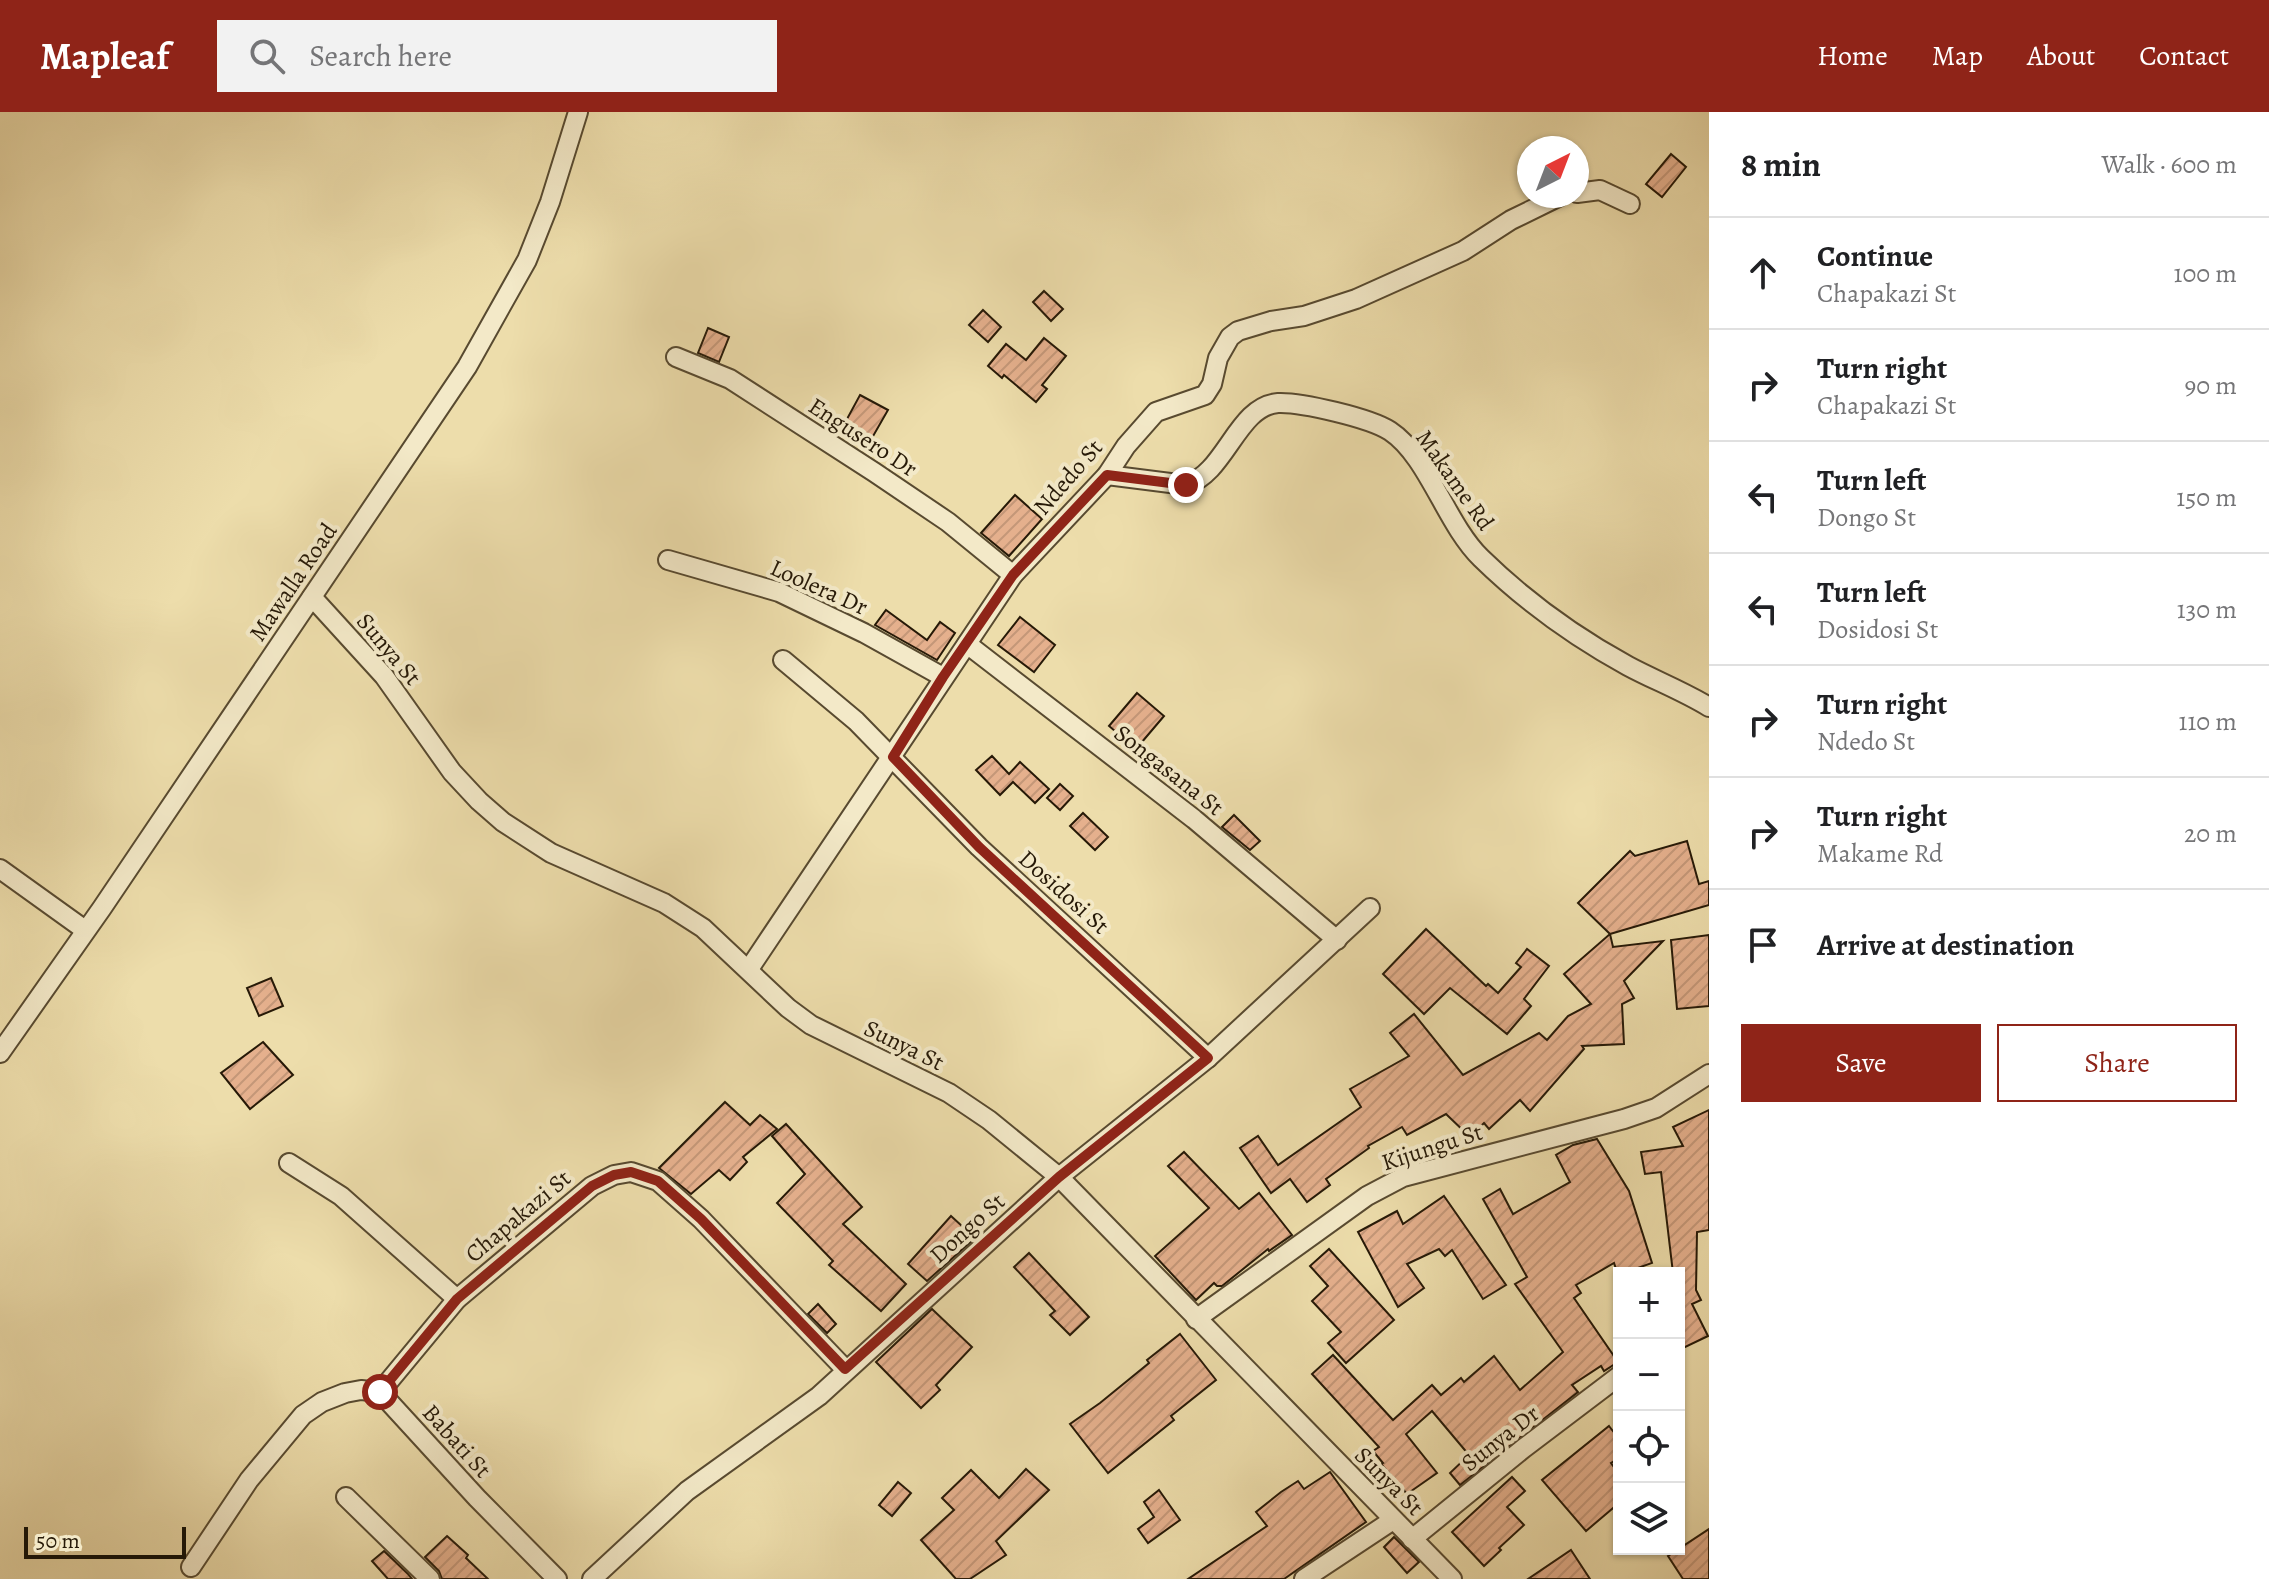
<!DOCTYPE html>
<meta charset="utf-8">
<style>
:root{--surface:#fff;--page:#f2f2f2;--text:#202124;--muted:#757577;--line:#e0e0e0;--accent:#8f2418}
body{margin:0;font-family:Alegreya,serif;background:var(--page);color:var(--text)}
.controls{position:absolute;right:24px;bottom:24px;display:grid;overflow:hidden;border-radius:0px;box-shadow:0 2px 6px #0004}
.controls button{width:72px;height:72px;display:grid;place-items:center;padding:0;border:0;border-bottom:2px solid var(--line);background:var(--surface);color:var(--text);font:40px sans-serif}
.compass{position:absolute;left:1517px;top:24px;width:72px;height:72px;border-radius:50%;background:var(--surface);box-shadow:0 2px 6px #0004;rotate:42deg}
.scale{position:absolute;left:24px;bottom:20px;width:162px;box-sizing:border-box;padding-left:8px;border:4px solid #261907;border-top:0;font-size:22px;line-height:28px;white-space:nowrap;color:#261907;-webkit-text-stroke:6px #f3e9c8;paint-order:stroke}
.stop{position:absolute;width:24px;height:24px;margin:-18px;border:6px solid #8f2418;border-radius:50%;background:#fff}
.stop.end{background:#8f2418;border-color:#fff;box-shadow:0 2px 8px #0008}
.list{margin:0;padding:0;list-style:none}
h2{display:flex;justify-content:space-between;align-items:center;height:104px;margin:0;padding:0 32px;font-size:34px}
h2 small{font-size:26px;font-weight:400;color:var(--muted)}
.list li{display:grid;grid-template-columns:52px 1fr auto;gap:24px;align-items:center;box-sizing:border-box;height:112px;padding:0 32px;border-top:2px solid var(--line)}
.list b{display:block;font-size:30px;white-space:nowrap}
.list p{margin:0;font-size:26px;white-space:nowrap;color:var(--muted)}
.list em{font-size:26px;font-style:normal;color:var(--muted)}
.actions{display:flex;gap:16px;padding:24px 32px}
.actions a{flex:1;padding:18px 0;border:2px solid var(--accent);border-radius:0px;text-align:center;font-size:28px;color:var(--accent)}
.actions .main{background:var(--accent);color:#fff}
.icon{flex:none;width:44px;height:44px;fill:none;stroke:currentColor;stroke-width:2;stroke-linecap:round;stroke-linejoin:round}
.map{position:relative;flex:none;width:1709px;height:1467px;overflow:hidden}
header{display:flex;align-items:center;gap:48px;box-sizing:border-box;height:112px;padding:0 40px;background:var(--accent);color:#fff}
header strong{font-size:38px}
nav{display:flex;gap:44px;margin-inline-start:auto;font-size:28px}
.search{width:560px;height:72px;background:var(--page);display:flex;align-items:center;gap:20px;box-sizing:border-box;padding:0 28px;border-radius:0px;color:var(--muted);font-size:30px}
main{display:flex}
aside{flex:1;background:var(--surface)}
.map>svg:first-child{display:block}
.building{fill:url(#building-hatch);stroke:#261907;stroke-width:2}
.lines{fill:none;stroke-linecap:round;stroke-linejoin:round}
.street-casing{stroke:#584a30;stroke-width:22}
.street{stroke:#f3e9c8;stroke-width:18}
.route{stroke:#8f2418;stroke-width:10}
.labels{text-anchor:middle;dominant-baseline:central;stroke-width:8;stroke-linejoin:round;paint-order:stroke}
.street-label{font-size:24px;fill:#261907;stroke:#f3e9c8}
</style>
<header>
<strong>Mapleaf</strong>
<div class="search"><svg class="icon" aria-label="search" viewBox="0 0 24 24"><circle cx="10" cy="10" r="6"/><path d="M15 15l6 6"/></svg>Search here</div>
<nav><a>Home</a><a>Map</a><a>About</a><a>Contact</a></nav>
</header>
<main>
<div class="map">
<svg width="1709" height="1467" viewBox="0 0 1709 1467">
<defs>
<pattern id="building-hatch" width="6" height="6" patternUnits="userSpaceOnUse" patternTransform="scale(2)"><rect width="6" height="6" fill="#e5b08d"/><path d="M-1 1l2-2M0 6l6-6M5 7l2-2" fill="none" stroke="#c49778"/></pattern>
</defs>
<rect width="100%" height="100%" fill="#edddab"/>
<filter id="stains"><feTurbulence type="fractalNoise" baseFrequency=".0025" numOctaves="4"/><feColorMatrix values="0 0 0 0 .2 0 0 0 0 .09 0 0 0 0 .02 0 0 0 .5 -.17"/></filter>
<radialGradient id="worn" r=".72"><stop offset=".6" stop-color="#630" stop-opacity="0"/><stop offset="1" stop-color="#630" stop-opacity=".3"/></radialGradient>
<!-- building -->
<g class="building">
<polygon points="1671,42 1686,55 1662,85 1646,72"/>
<polygon points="1044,179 1063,197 1051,209 1033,190"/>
<polygon points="983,198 1001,215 988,230 969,213"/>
<polygon points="708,216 729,225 719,250 698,241"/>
<polygon points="1044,226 1066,244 1042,273 1047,277 1036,290 1004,263 1002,266 988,254 1006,232 1026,248"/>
<polygon points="860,283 888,298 868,333 841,318"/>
<polygon points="1015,383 1042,407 1009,444 981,421"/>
<polygon points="886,498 927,528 940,510 955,521 937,548 875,513"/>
<polygon points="1020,505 1055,533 1034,560 998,533"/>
<polygon points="1137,581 1164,604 1136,637 1109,614"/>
<polygon points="992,644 1009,662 1020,650 1049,677 1035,691 1013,670 1000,683 976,658"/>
<polygon points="1060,672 1073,684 1060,698 1047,686"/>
<polygon points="1083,701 1108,725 1095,738 1070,714"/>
<polygon points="1234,703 1260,729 1250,738 1222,715"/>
<polygon points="1687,729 1699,772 1709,769 1709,793 1610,822 1613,835 1663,829 1624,869 1634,886 1622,892 1624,932 1582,934 1584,937 1530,999 1520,988 1489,1017 1484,1011 1470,1025 1446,1002 1407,1023 1402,1015 1368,1034 1369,1036 1326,1067 1330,1073 1307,1090 1290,1067 1271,1081 1240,1036 1258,1024 1278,1053 1361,995 1350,977 1409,944 1390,921 1414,902 1463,963 1539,921 1547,928 1568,904 1591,892 1564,862 1610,822 1578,791 1630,739 1635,744"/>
<polygon points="1426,817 1486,874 1488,872 1498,881 1521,855 1516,851 1527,837 1549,854 1524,887 1531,894 1507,922 1450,876 1424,902 1383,862"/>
<polygon points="1709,823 1709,894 1677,897 1671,828"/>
<polygon points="271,866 283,894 259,904 247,876"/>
<polygon points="263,930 293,963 250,997 221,961"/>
<polygon points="725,990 750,1013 760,1003 777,1017 743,1045 747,1050 730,1068 719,1058 691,1082 659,1056"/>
<polygon points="1709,998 1709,1118 1697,1120 1696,1178 1701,1188 1692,1192 1708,1224 1679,1238 1679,1161 1673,1161 1661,1060 1645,1062 1641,1040 1683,1034 1673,1015"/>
<polygon points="786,1012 862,1095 843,1112 906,1172 881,1199 829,1153 833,1149 777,1091 805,1062 772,1024"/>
<polygon points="1597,1027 1629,1079 1652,1151 1618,1163 1614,1151 1576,1173 1581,1181 1574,1186 1618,1250 1604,1259 1601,1254 1572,1273 1578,1280 1460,1373 1450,1361 1469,1343 1432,1299 1406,1322 1437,1361 1407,1382 1381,1352 1383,1351 1373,1339 1379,1335 1312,1262 1333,1243 1393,1308 1432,1273 1441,1283 1461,1266 1464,1270 1494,1244 1520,1278 1563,1240 1515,1172 1527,1165 1483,1087 1500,1077 1513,1102 1570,1070 1556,1043 1573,1033"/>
<polygon points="1184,1040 1239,1097 1259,1081 1292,1123 1269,1139 1268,1137 1222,1174 1217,1174 1214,1171 1196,1188 1155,1144 1209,1096 1168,1054"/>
<polygon points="1444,1084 1506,1173 1483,1187 1452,1138 1445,1144 1439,1137 1407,1152 1424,1176 1398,1195 1358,1120 1397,1099 1403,1112"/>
<polygon points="951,1104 975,1126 927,1169 908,1152"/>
<polygon points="1329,1137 1394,1208 1346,1251 1328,1231 1341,1220 1312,1189 1328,1174 1310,1154"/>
<polygon points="1029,1141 1089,1205 1070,1223 1050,1203 1055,1199 1014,1155"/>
<polygon points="818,1192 836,1212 827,1221 808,1202"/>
<polygon points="932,1197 972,1235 936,1273 940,1278 921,1296 876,1250"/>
<polygon points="1180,1222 1216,1268 1171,1304 1174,1308 1108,1361 1070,1312 1100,1291 1149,1251 1147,1248"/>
<polygon points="1609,1314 1619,1327 1619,1346 1611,1351 1619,1362 1619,1391 1586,1419 1542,1368"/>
<polygon points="1026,1357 1049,1378 996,1429 1006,1443 970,1467 956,1467 921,1428 954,1398 942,1386 971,1358 999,1386"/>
<polygon points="1330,1360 1366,1410 1284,1467 1188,1467 1267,1414 1256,1400 1281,1380 1298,1369 1304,1377"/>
<polygon points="1512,1365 1525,1379 1507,1395 1524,1413 1499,1436 1501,1438 1484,1454 1452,1420"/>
<polygon points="898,1370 911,1381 892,1404 879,1393"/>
<polygon points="1159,1378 1180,1408 1148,1431 1138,1417 1154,1405 1144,1390"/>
<polygon points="1709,1417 1709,1467 1683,1467 1668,1444"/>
<polygon points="447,1424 468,1443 466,1446 488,1467 442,1467 439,1459 425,1445"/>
<polygon points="1394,1425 1419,1450 1407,1461 1384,1435"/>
<polygon points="1571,1438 1590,1467 1528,1467"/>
<polygon points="384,1439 408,1462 412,1467 388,1467 372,1449"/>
</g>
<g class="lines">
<!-- street casing -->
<g class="street-casing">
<g id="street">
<polyline points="1577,81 1600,78 1630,92"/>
<polyline points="676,245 730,267 874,360 948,410 1013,463"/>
<path d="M1107,363L1186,373C1226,361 1237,294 1278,291C1301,290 1370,306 1390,319C1428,344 1446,412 1481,446C1524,488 1575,525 1628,554C1654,568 1683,579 1709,595"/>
<polyline points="668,448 779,480 864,521 943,565"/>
<polyline points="312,485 384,564 452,660 479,689 503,710 551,741 664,791 703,816 788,896 811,913 949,981 989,1008 1059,1065 1452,1467"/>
<polyline points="967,532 1194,707 1337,828"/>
<polyline points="783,548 856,609 979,735 1208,946"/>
<polyline points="0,757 85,818"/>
<polyline points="749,857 1013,463 1107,363 1126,334 1156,300 1205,283 1212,272 1218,246 1230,225 1238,219 1271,209 1304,204 1356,187 1463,139 1511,108 1560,84"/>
<polyline points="0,941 102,796 467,255 527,148 550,90 578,0"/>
<polyline points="289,1051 341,1084 457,1187"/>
<polyline points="1196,1207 1367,1084 1403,1065 1624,1007 1656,996 1709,962"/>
<polyline points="380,1280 457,1187 592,1074 614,1063 631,1060 658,1069 701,1107 845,1257"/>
<polyline points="346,1385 430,1467"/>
<polyline points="1412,1427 1524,1336 1619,1264"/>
<polyline points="191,1455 249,1368 303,1303 322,1290 345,1281 361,1278 380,1280 477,1386 557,1467"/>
<polyline points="592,1467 687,1379 819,1284 1059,1065 1208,946 1370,796"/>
<polyline points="1304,1467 1393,1408"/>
</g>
</g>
<!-- street -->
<use href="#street" class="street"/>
</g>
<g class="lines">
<!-- route -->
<polyline class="route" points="380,1280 457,1187 592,1074 614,1063 631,1060 658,1069 701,1107 845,1257 1059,1065 1208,946 979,735 893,645 943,565 1013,463 1107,363 1186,373"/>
</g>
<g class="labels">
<!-- street labels -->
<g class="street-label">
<text transform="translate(863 325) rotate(33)">Engusero Dr</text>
<text transform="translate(1068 365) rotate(-49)">Ndedo St</text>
<text transform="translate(1455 368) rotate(55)">Makame Rd</text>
<text transform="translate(293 470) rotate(-56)">Mawalla Road</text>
<text transform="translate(819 475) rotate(24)">Loolera Dr</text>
<text transform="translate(389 537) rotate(50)">Sunya St</text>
<text transform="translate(1169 658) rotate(38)">Songasana St</text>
<text transform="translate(1064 780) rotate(42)">Dosidosi St</text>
<text transform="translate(904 933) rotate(26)">Sunya St</text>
<text transform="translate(1432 1035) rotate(-18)">Kijungu St</text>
<text transform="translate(518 1104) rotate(-40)">Chapakazi St</text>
<text transform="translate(967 1116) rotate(-42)">Dongo St</text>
<text transform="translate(1500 1326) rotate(-38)">Sunya Dr</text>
<text transform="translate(457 1329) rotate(48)">Babati St</text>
<text transform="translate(1389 1369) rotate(45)">Sunya St</text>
</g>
</g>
<rect width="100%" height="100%" filter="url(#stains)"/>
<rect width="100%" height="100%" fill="url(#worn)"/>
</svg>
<div class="controls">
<button>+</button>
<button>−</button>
<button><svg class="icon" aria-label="locate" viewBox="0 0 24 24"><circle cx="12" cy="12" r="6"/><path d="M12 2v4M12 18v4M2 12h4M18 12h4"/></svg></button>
<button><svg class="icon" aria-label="layers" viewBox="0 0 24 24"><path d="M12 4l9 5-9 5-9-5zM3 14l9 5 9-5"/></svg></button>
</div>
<svg class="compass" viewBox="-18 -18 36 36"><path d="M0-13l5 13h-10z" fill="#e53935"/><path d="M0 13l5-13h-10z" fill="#757577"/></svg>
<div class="scale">50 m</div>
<div class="stop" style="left:380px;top:1280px"></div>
<div class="stop end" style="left:1186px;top:373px"></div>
</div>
<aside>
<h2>8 min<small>Walk · 600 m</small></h2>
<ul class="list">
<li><svg class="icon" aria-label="ahead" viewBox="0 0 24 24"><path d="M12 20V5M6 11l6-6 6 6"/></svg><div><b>Continue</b><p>Chapakazi St</p></div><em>100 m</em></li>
<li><svg class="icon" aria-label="right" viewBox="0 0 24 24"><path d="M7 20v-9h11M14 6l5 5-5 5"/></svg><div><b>Turn right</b><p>Chapakazi St</p></div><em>90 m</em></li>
<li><svg class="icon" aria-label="left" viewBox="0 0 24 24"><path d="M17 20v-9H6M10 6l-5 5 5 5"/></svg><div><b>Turn left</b><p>Dongo St</p></div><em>150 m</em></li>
<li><svg class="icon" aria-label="left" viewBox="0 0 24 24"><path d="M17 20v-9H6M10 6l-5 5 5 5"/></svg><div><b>Turn left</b><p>Dosidosi St</p></div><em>130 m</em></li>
<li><svg class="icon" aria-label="right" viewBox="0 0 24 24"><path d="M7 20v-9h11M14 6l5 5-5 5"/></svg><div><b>Turn right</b><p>Ndedo St</p></div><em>110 m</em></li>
<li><svg class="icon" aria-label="right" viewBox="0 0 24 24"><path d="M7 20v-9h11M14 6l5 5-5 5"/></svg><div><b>Turn right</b><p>Makame Rd</p></div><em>20 m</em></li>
<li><svg class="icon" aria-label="arrive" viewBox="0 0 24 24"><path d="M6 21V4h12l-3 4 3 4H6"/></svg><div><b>Arrive at destination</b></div></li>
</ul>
<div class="actions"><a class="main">Save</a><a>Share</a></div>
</aside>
</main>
